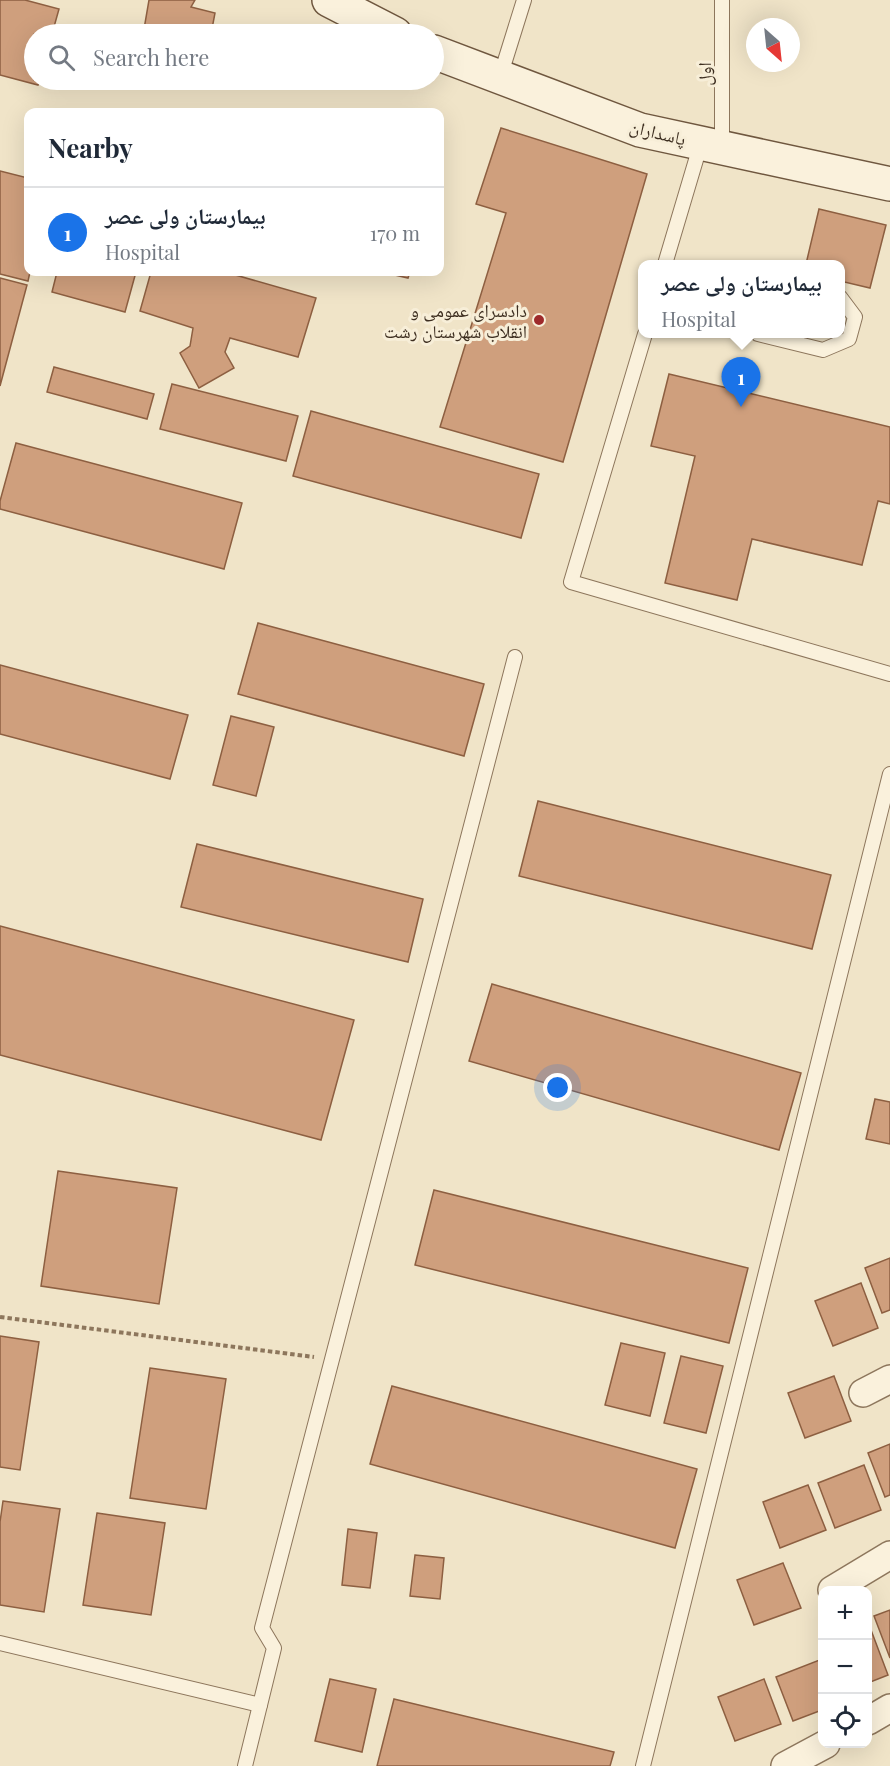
<!DOCTYPE html>
<meta charset="utf-8">
<style>
:root{--surface:#fff;--page:#f2f2f3;--text:#1f2937;--muted:#747a83;--line:#e0e1e3;--accent:#1a73e8}
body{margin:0;font-family:"Playfair Display","Noto Naskh Arabic",serif;background:var(--page);color:var(--text)}
.controls{position:absolute;right:18px;bottom:18px;display:grid;overflow:hidden;border-radius:12px;box-shadow:0 6px 24px #0002}
.controls button{width:54px;height:54px;display:grid;place-items:center;padding:0;border:0;border-bottom:2px solid var(--line);background:var(--surface);color:var(--text);font:30px sans-serif}
.compass{position:absolute;left:746px;top:18px;width:54px;height:54px;border-radius:50%;background:var(--surface);box-shadow:0 6px 24px #0002;rotate:153deg}
.you{position:absolute;left:558px;top:1088px;width:21px;height:21px;margin:-15px;border:4px solid #fff;border-radius:50%;background:#1a73e8;box-shadow:0 0 0 9px #1a73e833}
.badge{display:grid;place-items:center;width:39px;height:39px;border-radius:50%;background:var(--accent);color:#fff;font-size:20px;font-weight:700}
.pin{position:absolute;translate:-50% -50px;filter:drop-shadow(0 2px 3px #0008)}
.pin::after{content:'';position:absolute;top:32px;width:21px;height:18px;background:inherit;clip-path:polygon(0 0,100% 0,50% 100%)}
.popup{position:absolute;left:638px;top:260px;width:207px;height:78px;box-sizing:border-box;display:grid;place-content:center;border-radius:12px;background:var(--surface);filter:drop-shadow(0 2px 4px #0005);font-size:20px;white-space:nowrap;color:var(--muted)}
.popup b{font-size:22px;color:var(--text)}
.popup::after{content:'';position:absolute;left:50%;top:100%;margin-left:-12px;border:12px solid transparent;border-top-color:var(--surface)}
.list{margin:0;padding:0;list-style:none}
h2{display:flex;justify-content:space-between;align-items:center;height:78px;margin:0;padding:0 24px;font-size:26px}
h2 small{font-size:20px;font-weight:400;color:var(--muted)}
.list li{display:grid;grid-template-columns:39px 1fr auto;gap:18px;align-items:center;box-sizing:border-box;height:90px;padding:0 24px;border-top:2px solid var(--line)}
.list b{display:block;font-size:22px;white-space:nowrap}
.list p{margin:0;font-size:20px;white-space:nowrap;color:var(--muted)}
.list em{font-size:20px;font-style:normal;color:var(--muted)}
.icon{flex:none;width:33px;height:33px;fill:none;stroke:currentColor;stroke-width:2;stroke-linecap:round;stroke-linejoin:round}
.map{position:relative;flex:none;width:890px;height:1766px;overflow:hidden}
.search{position:absolute;background:var(--surface);box-shadow:0 6px 24px #0002;left:24px;top:24px;width:420px;height:66px;display:flex;align-items:center;gap:15px;box-sizing:border-box;padding:0 21px;border-radius:33px;color:var(--muted);font-size:22px}
.panel{position:absolute;background:var(--surface);box-shadow:0 6px 24px #0002;left:24px;top:108px;width:420px;height:168px;border-radius:12px}
.map>svg:first-child{display:block}
.building{fill:#cf9f7d;stroke:#8d5f41;stroke-width:1.5}
.lines{fill:none;stroke-linecap:round;stroke-linejoin:round}
.lane-casing{stroke:#8d765c;stroke-width:16}
.street-casing{stroke:#8d765c;stroke-width:30}
.secondary-casing{stroke:#6f573f;stroke-width:36}
.path{stroke:#8d765c;stroke-width:4;stroke-dasharray:4.5 3;stroke-linecap:butt}
.lane{stroke:#faf1dc;stroke-width:14}
.street{stroke:#faf1dc;stroke-width:27}
.secondary{stroke:#faf1dc;stroke-width:33}
.poi-dot{fill:#9e2a2b;stroke:#f7eed8;stroke-width:2}
.labels{text-anchor:middle;dominant-baseline:central;stroke-width:6;stroke-linejoin:round;paint-order:stroke}
.street-label{font-size:18px;fill:#3d2e20;stroke:#f7eed8}
.poi-label{font-size:18px;fill:#3d2e20;stroke:#f7eed8;text-anchor:end}
</style>
<div class="map">
<svg width="890" height="1766" viewBox="0 0 890 1766">
<rect width="100%" height="100%" fill="#f0e4c8"/>
<!-- building -->
<g class="building">
<polygon points="0,0 25,0 59,9 52,34 34,34 34,80 40,80 38,85 0,75"/>
<polygon points="149,0 195,0 191,7 215,13 211,34 167,34 167,32 144,29"/>
<polygon points="501,128 647,174 563,462 440,427 506,213 476,204"/>
<polygon points="0,171 28,178 28,272 30,272 28,281 0,274"/>
<polygon points="819,209 886,225 870,288 840,281 840,264 806,264"/>
<polygon points="57,272 136,272 125,312 52,292"/>
<polygon points="151,272 225,272 316,298 298,357 230,338 225,352 234,368 199,388 180,353 190,346 193,328 140,311"/>
<polygon points="382,272 410,272 408,278"/>
<polygon points="0,278 27,285 0,386"/>
<polygon points="54,367 154,394 147,419 47,392"/>
<polygon points="669,374 890,427 890,504 878,501 862,565 752,539 737,600 665,583 695,456 651,446"/>
<polygon points="172,384 298,416 286,461 160,429"/>
<polygon points="311,411 539,474 521,538 293,476"/>
<polygon points="16,443 242,503 224,569 0,509 0,501"/>
<polygon points="258,623 484,684 464,756 238,694"/>
<polygon points="0,665 188,715 170,779 0,734"/>
<polygon points="231,716 274,727 256,796 213,785"/>
<polygon points="538,801 831,875 812,949 519,876"/>
<polygon points="197,844 423,899 408,962 181,907"/>
<polygon points="0,926 354,1020 321,1140 0,1055"/>
<polygon points="492,984 801,1073 779,1150 469,1061"/>
<polygon points="875,1099 890,1102 890,1144 866,1139"/>
<polygon points="58,1171 177,1188 159,1304 41,1286"/>
<polygon points="434,1190 748,1268 729,1343 415,1265"/>
<polygon points="890,1258 890,1310 882,1313 865,1268"/>
<polygon points="861,1283 878,1328 833,1346 815,1301"/>
<polygon points="0,1336 39,1342 20,1470 0,1467"/>
<polygon points="621,1343 665,1353 650,1416 605,1405"/>
<polygon points="681,1356 723,1366 706,1433 664,1423"/>
<polygon points="150,1368 226,1379 206,1509 130,1498"/>
<polygon points="834,1376 851,1421 805,1438 788,1393"/>
<polygon points="392,1386 697,1469 675,1548 370,1464"/>
<polygon points="890,1444 890,1495 885,1497 868,1453"/>
<polygon points="864,1465 881,1510 835,1528 818,1483"/>
<polygon points="808,1485 826,1530 780,1548 763,1502"/>
<polygon points="3,1501 60,1509 44,1612 0,1605 0,1522"/>
<polygon points="97,1513 165,1523 151,1615 83,1605"/>
<polygon points="348,1529 377,1533 370,1588 342,1585"/>
<polygon points="415,1555 444,1558 440,1599 410,1596"/>
<polygon points="783,1563 801,1608 754,1625 737,1580"/>
<polygon points="890,1610 890,1658 874,1616"/>
<polygon points="871,1630 888,1675 868,1683 868,1631"/>
<polygon points="822,1659 822,1710 793,1721 776,1677"/>
<polygon points="330,1679 376,1689 362,1752 315,1741"/>
<polygon points="764,1679 781,1724 735,1741 718,1697"/>
<polygon points="394,1699 614,1752 610,1766 377,1766"/>
</g>
<g class="lines">
<!-- lane casing -->
<g class="lane-casing">
<g id="lane">
<polyline points="722,0 722,147"/>
<polyline points="500,77 524,0"/>
<polyline points="665,264 701,143"/>
<polyline points="645,334 571,582 890,674"/>
<polyline points="758,334 823,350 849,339 855,317 840,297"/>
<polyline points="0,1643 260,1705"/>
<polyline points="245,1766 274,1648 262,1628 515,657"/>
<polyline points="643,1766 890,774"/>
</g>
</g>
<!-- street casing -->
<g class="street-casing">
<g id="street">
<polyline points="863,1393 890,1379"/>
<polyline points="832,1590 890,1555"/>
<polyline points="868,1721 890,1708"/>
<polyline points="785,1766 826,1744"/>
</g>
</g>
<!-- secondary casing -->
<g class="secondary-casing">
<g id="secondary">
<polyline points="329,0 395,34"/>
<polyline points="434,52 640,130 890,184"/>
</g>
</g>
<!-- path -->
<polyline class="path" points="0,1317 314,1357"/>
<!-- lane -->
<use href="#lane" class="lane"/>
<!-- street -->
<use href="#street" class="street"/>
<!-- secondary -->
<use href="#secondary" class="secondary"/>
</g>
<!-- markers -->
<circle class="poi-dot" cx="539" cy="320" r="6"/>
<g class="labels">
<!-- street labels -->
<g class="street-label">
<text transform="translate(704 74) rotate(-90)">اول</text>
<text transform="translate(658 132) rotate(14)">پاسداران</text>
</g>
<!-- poi labels -->
<g class="poi-label">
<text x="527" y="310">دادسرای عمومی و<tspan x="527" dy="21">انقلاب شهرستان رشت</tspan></text>
</g>
</g>
</svg>
<div class="controls">
<button>+</button>
<button>−</button>
<button><svg class="icon" aria-label="locate" viewBox="0 0 24 24"><circle cx="12" cy="12" r="6"/><path d="M12 2v4M12 18v4M2 12h4M18 12h4"/></svg></button>
</div>
<svg class="compass" viewBox="-18 -18 36 36"><path d="M0-13l5 13h-10z" fill="#e53935"/><path d="M0 13l5-13h-10z" fill="#747a83"/></svg>
<div class="you"></div>
<div class="pin badge" style="left:741px;top:407px">1</div>
<div class="popup"><b>بیمارستان ولی عصر</b>Hospital</div>
<div class="search"><svg class="icon" aria-label="search" viewBox="0 0 24 24"><circle cx="10" cy="10" r="6"/><path d="M15 15l6 6"/></svg>Search here</div>
<section class="panel">
<h2>Nearby<small></small></h2>
<ul class="list">
<li><span class="badge">1</span><div><b>بیمارستان ولی عصر</b><p>Hospital</p></div><em>170 m</em></li>
</ul>
</section>
</div>
